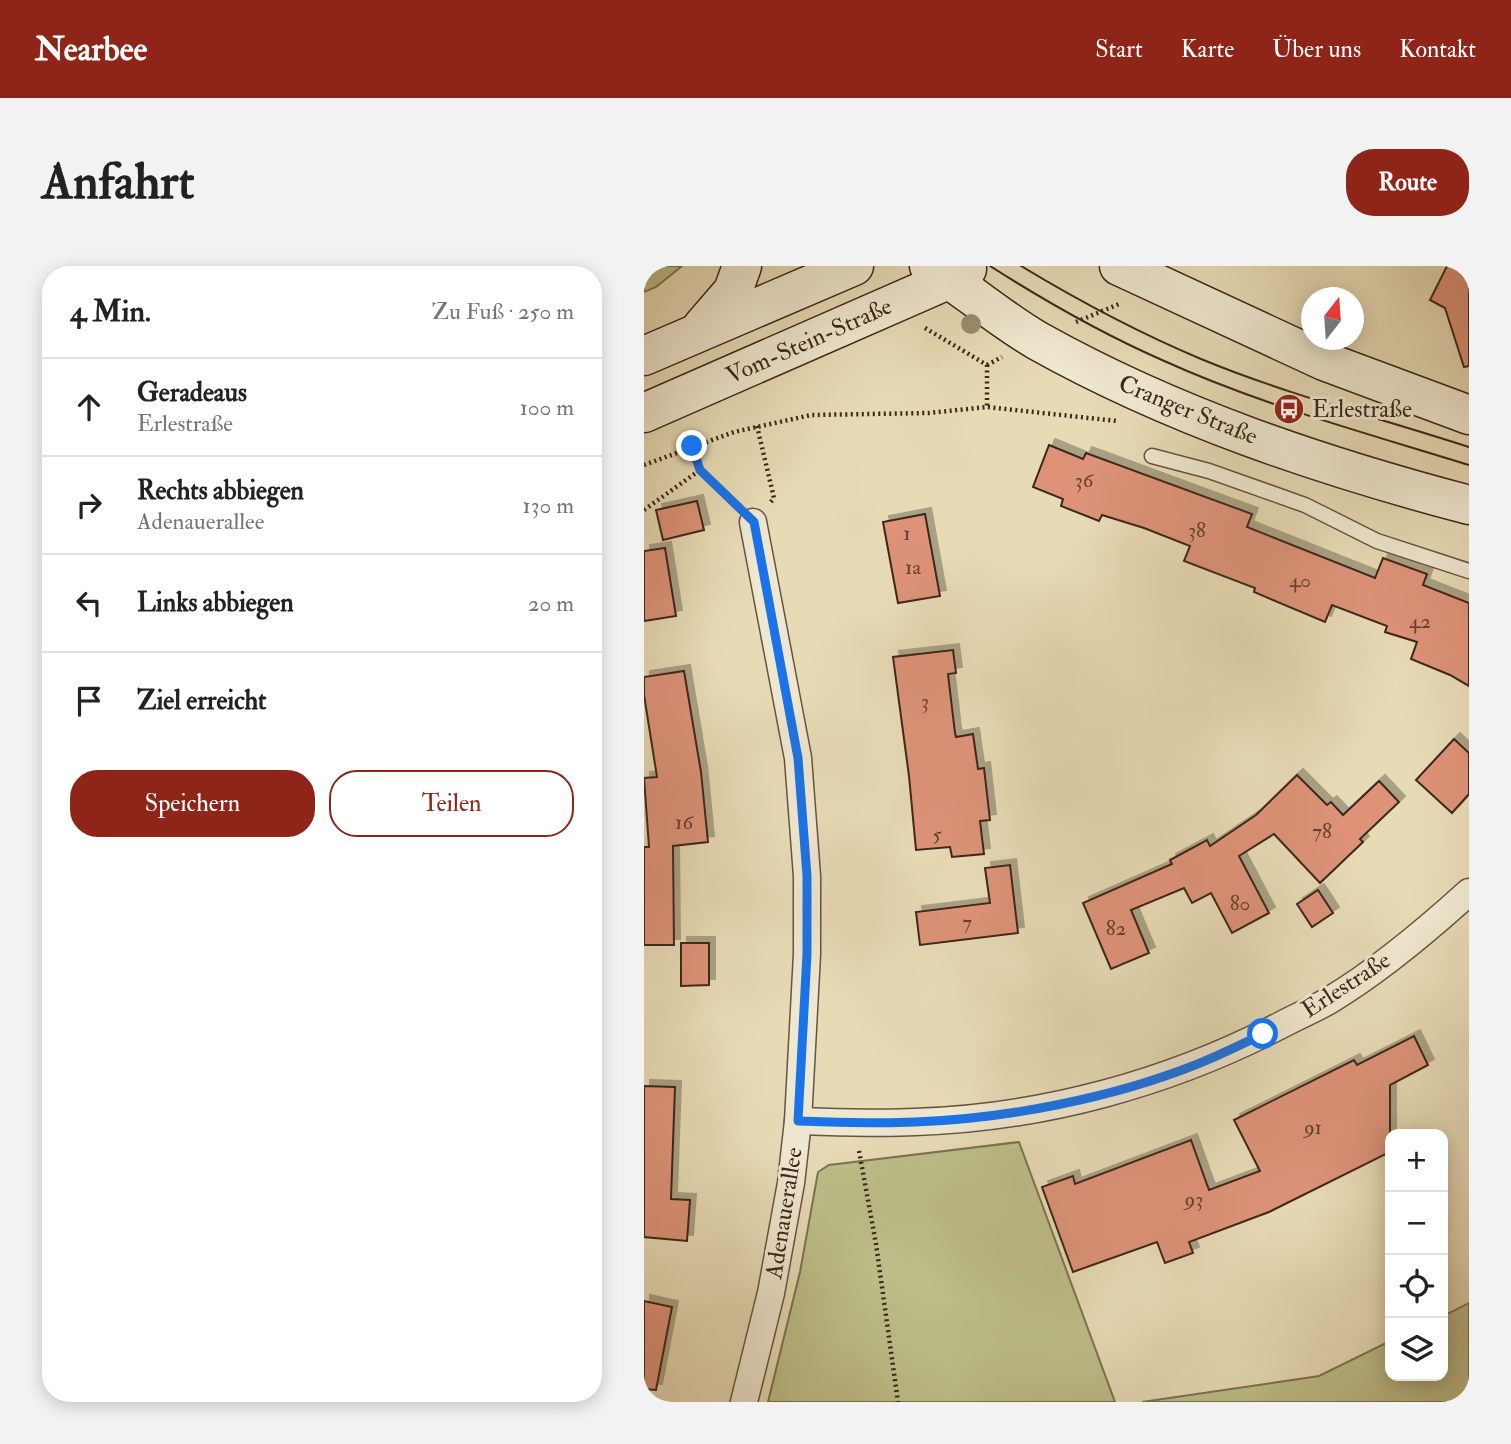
<!DOCTYPE html>
<html lang="de">
<meta charset="utf-8">
<style>
:root{--surface:#fff;--page:#f2f2f2;--text:#222;--muted:#767676;--line:#e0e0e0;--accent:#8f2418}
body{margin:0;font-family:"IM FELL Double Pica",serif;background:var(--page);color:var(--text)}
.controls{position:absolute;right:21px;bottom:21px;display:grid;overflow:hidden;border-radius:14px;box-shadow:0 4px 18px #0003}
.controls button{width:63px;height:63px;display:grid;place-items:center;padding:0;border:0;border-bottom:2px solid var(--line);background:var(--surface);color:var(--text);font:35px sans-serif}
.compass{position:absolute;left:657px;top:21px;width:63px;height:63px;border-radius:50%;background:var(--surface);box-shadow:0 4px 18px #0003;rotate:17deg}
.stop{position:absolute;width:21px;height:21px;margin:-16px;border:5px solid #1a73e8;border-radius:50%;background:#fff}
.stop.end{background:#1a73e8;border-color:#fff;box-shadow:0 2px 7px #0008}
.list{margin:0;padding:0;list-style:none}
h2{display:flex;justify-content:space-between;align-items:center;height:91px;margin:0;padding:0 28px;font-size:30px}
h2 small{font-size:23px;font-weight:400;color:var(--muted)}
.list li{display:grid;grid-template-columns:46px 1fr auto;gap:21px;align-items:center;box-sizing:border-box;height:98px;padding:0 28px;border-top:2px solid var(--line)}
.list b{display:block;font-size:26px;white-space:nowrap}
.list p{margin:0;font-size:23px;white-space:nowrap;color:var(--muted)}
.list em{font-size:23px;font-style:normal;color:var(--muted)}
.actions{display:flex;gap:14px;padding:21px 28px}
.actions a{flex:1;padding:16px 0;border:2px solid var(--accent);border-radius:28px;text-align:center;font-size:24px;color:var(--accent)}
.actions .main{background:var(--accent);color:#fff}
.icon{flex:none;width:38px;height:38px;fill:none;stroke:currentColor;stroke-width:2;stroke-linecap:round;stroke-linejoin:round}
.map{position:relative;flex:none;width:825px;height:1136px;overflow:hidden;border-radius:28px}
header{display:flex;align-items:center;gap:42px;box-sizing:border-box;height:98px;padding:0 35px;background:var(--accent);color:#fff}
header strong{font-size:33px}
nav{display:flex;gap:38px;margin-inline-start:auto;font-size:24px}
.intro{display:flex;align-items:center;justify-content:space-between;box-sizing:border-box;height:168px;padding:0 42px}
h1{margin:0;font-size:49px}
.button{padding:18px 32px;border-radius:28px;background:var(--accent);color:#fff;font-size:24px;font-weight:700}
main{display:flex;gap:42px;padding:0 42px}
aside{flex:1;background:var(--surface);border-radius:28px;box-shadow:0 4px 18px #0003}
.map>svg:first-child{display:block}
.green{fill:#bdbe89;stroke:#7d7252;stroke-width:2}
.building{fill:#de9379;stroke:#3d261a;stroke-width:2;filter:url(#shadow)}
.lines{fill:none;stroke-linecap:round;stroke-linejoin:round}
.lane-casing{stroke:#685341;stroke-width:17}
.street-casing{stroke:#685341;stroke-width:29}
.secondary-casing{stroke:#3d261a;stroke-width:41}
.path{stroke:#3d261a;stroke-width:4.5;stroke-dasharray:2 3.5;stroke-linecap:butt}
.lane{stroke:#efe8d0;stroke-width:14}
.street{stroke:#efe8d0;stroke-width:26}
.secondary{stroke:#efe8d0;stroke-width:38}
.tram{stroke:#3d261a;stroke-width:2}
.tree{fill:#9b8c70}
.route{stroke:#1a73e8;stroke-width:9}
.labels{text-anchor:middle;dominant-baseline:central;stroke-width:6;stroke-linejoin:round;paint-order:stroke}
.number-label{font-size:21px;fill:#654132}
.street-label{font-size:24px;fill:#3d261a;stroke:#efe8d0}
.poi-label{font-size:24px;fill:#3d261a;stroke:#efe8d0;text-anchor:start}
</style>
<header>
<strong>Nearbee</strong>
<nav><a>Start</a><a>Karte</a><a>Über uns</a><a>Kontakt</a></nav>
</header>
<div class="intro"><h1>Anfahrt</h1><a class="button">Route</a></div>
<main>
<aside>
<h2>4 Min.<small>Zu Fuß · 250 m</small></h2>
<ul class="list">
<li><svg class="icon" aria-label="ahead" viewBox="0 0 24 24"><path d="M12 20V5M6 11l6-6 6 6"/></svg><div><b>Geradeaus</b><p>Erlestraße</p></div><em>100 m</em></li>
<li><svg class="icon" aria-label="right" viewBox="0 0 24 24"><path d="M7 20v-9h11M14 6l5 5-5 5"/></svg><div><b>Rechts abbiegen</b><p>Adenauerallee</p></div><em>130 m</em></li>
<li><svg class="icon" aria-label="left" viewBox="0 0 24 24"><path d="M17 20v-9H6M10 6l-5 5 5 5"/></svg><div><b>Links abbiegen</b></div><em>20 m</em></li>
<li><svg class="icon" aria-label="arrive" viewBox="0 0 24 24"><path d="M6 21V4h12l-3 4 3 4H6"/></svg><div><b>Ziel erreicht</b></div></li>
</ul>
<div class="actions"><a class="main">Speichern</a><a>Teilen</a></div>
</aside>
<div class="map">
<svg width="825" height="1136" viewBox="0 0 825 1136">
<defs>
<filter id="shadow"><feDropShadow dx="6" dy="-6" stdDeviation="0" flood-color="#0004"/></filter>
</defs>
<rect width="100%" height="100%" fill="#e7dbb6"/>
<filter id="stains"><feTurbulence type="fractalNoise" baseFrequency=".00286" numOctaves="4"/><feColorMatrix values="0 0 0 0 .2 0 0 0 0 .09 0 0 0 0 .02 0 0 0 .5 -.17"/></filter>
<radialGradient id="worn" r=".72"><stop offset=".6" stop-color="#630" stop-opacity="0"/><stop offset="1" stop-color="#630" stop-opacity=".3"/></radialGradient>
<!-- green -->
<g class="green">
<polygon points="0,0 38,0 12,21 0,26"/>
<polygon points="375,876 471,1136 124,1136 156,1006 174,906 185,899"/>
<polygon points="825,1037 825,1136 498,1136 675,1110 746,1075 746,1110 799,1110 799,1050"/>
</g>
<!-- building -->
<g class="building">
<polygon points="803,0 825,0 825,100 820,101 801,42 786,34"/>
<polygon points="405,179 439,193 442,187 608,248 603,261 731,312 739,292 783,308 779,319 825,337 825,420 806,409 767,393 773,376 741,366 743,360 688,339 681,356 610,326 611,322 540,295 546,280 500,262 458,249 455,255 417,240 419,233 389,221"/>
<polygon points="53,235 60,264 19,274 12,244"/>
<polygon points="281,248 296,330 254,337 239,256"/>
<polygon points="21,282 32,350 0,355 0,285"/>
<polygon points="309,384 312,407 304,408 311,467 312,471 329,468 334,503 340,502 346,554 336,555 340,588 308,591 306,581 272,584 265,510 249,391"/>
<polygon points="40,405 57,506 64,576 29,580 30,679 0,679 0,581 5,581 0,512 13,511 0,429 0,411"/>
<polygon points="810,473 825,487 825,528 808,547 772,514"/>
<polygon points="653,509 683,539 687,536 699,549 735,515 755,536 716,573 719,576 676,617 630,568 595,590 625,647 588,667 567,627 548,637 540,622 487,644 505,687 467,703 439,637 528,598 526,594 563,574 566,580 612,549"/>
<polygon points="366,599 374,667 276,679 272,646 346,637 341,602"/>
<polygon points="674,624 689,647 668,661 653,638"/>
<polygon points="37,677 65,677 65,719 37,720"/>
<polygon points="770,770 784,799 746,819 746,886 625,946 545,976 549,987 521,997 513,976 429,1006 398,921 429,910 431,918 547,874 565,924 616,905 590,854 710,794 713,799"/>
<polygon points="0,820 31,821 27,933 46,934 43,975 0,971"/>
<polygon points="0,1035 28,1041 12,1124 0,1123"/>
</g>
<g class="lines">
<!-- lane casing -->
<g class="lane-casing">
<polyline id="lane" points="508,190 565,205 661,239 733,275 825,305"/>
</g>
<!-- street casing -->
<g class="street-casing">
<g id="street">
<path d="M154,855C193,856 232,858 271,856C399,852 526,817 639,758C654,750 671,743 686,734C736,704 782,665 825,626"/>
<polyline points="100,1136 127,1027 147,917 154,855 163,688 163,610 154,492 109,256"/>
</g>
</g>
<!-- secondary casing -->
<g class="secondary-casing">
<g id="secondary">
<path d="M285,0C322,23 356,53 394,75C528,150 677,200 825,239"/>
<polyline points="475,0 680,95 825,149"/>
<polyline points="58,61 89,25 98,0"/>
<polyline points="0,90 210,0"/>
<polyline points="0,147 306,13 323,3"/>
</g>
</g>
<!-- path -->
<g class="path">
<polyline points="432,56 475,38"/>
<polyline points="281,62 343,99"/>
<polyline points="343,99 358,91"/>
<polyline points="343,99 343,141"/>
<polyline points="113,160 130,232 126,237"/>
<polyline points="48,180 56,204 91,238"/>
<polyline points="0,199 90,166 167,149 285,147 343,141 473,155"/>
<polyline points="0,244 56,204"/>
<polyline points="215,885 232,978 254,1136"/>
</g>
<!-- lane -->
<use href="#lane" class="lane"/>
<!-- street -->
<use href="#street" class="street"/>
<!-- secondary -->
<use href="#secondary" class="secondary"/>
<!-- tram -->
<g class="tram">
<path d="M346,0C401,35 459,68 518,94C617,139 722,167 825,199"/>
<path d="M377,0C435,35 495,67 557,93C644,129 736,152 825,181"/>
</g>
</g>
<!-- trees -->
<circle class="tree" cx="327" cy="58" r="10"/>
<g class="lines">
<!-- route -->
<path class="route" d="M48,180L56,204L110,256L154,492L163,610V688L154,855C193,856 232,858 271,856C361,853 468,832 551,799C574,790 596,779 619,768"/>
</g>
<!-- icons -->
<defs>
<g id="bus-disc" transform="scale(1.575)"><circle r="9.5" fill="#8f2418" stroke="#efe8d0"/><path d="M-5-6H5V4H4V6H2V4H-2V6H-4V4H-5ZM-3.5-4V0h7V-4ZM-3.5 1.2v1.5H-2V1.2ZM2 1.2v1.5H3.5V1.2Z" fill="#fff"/></g>
</defs>
<g fill-rule="evenodd">
<use href="#bus-disc" x="645" y="143"/>
</g>
<g class="labels">
<!-- number labels -->
<g class="number-label">
<text x="440" y="214">36</text>
<text x="553" y="264">38</text>
<text x="263" y="267">1</text>
<text x="269" y="301">1a</text>
<text x="656" y="314">40</text>
<text x="776" y="355">42</text>
<text x="281" y="435">3</text>
<text x="40" y="556">16</text>
<text x="678" y="565">78</text>
<text x="293" y="568">5</text>
<text x="596" y="637">80</text>
<text x="323" y="656">7</text>
<text x="472" y="662">82</text>
<text x="669" y="861">91</text>
<text x="550" y="933">93</text>
</g>
<!-- street labels -->
<g class="street-label">
<text transform="translate(165 75) rotate(-24)">Vom-Stein-Straße</text>
<text transform="translate(544 144) rotate(22)">Cranger Straße</text>
<text transform="translate(702 719) rotate(-33)">Erlestraße</text>
<text transform="translate(140 947) rotate(-81)">Adenauerallee</text>
</g>
<!-- poi labels -->
<g class="poi-label">
<text x="668" y="143">Erlestraße</text>
</g>
</g>
<rect width="100%" height="100%" filter="url(#stains)"/>
<rect width="100%" height="100%" fill="url(#worn)"/>
</svg>
<div class="controls">
<button>+</button>
<button>−</button>
<button><svg class="icon" aria-label="locate" viewBox="0 0 24 24"><circle cx="12" cy="12" r="6"/><path d="M12 2v4M12 18v4M2 12h4M18 12h4"/></svg></button>
<button><svg class="icon" aria-label="layers" viewBox="0 0 24 24"><path d="M12 4l9 5-9 5-9-5zM3 14l9 5 9-5"/></svg></button>
</div>
<svg class="compass" viewBox="-18 -18 36 36"><path d="M0-13l5 13h-10z" fill="#e53935"/><path d="M0 13l5-13h-10z" fill="#767676"/></svg>
<div class="stop" style="left:619px;top:768px"></div>
<div class="stop end" style="left:48px;top:180px"></div>
</div>
</main>
